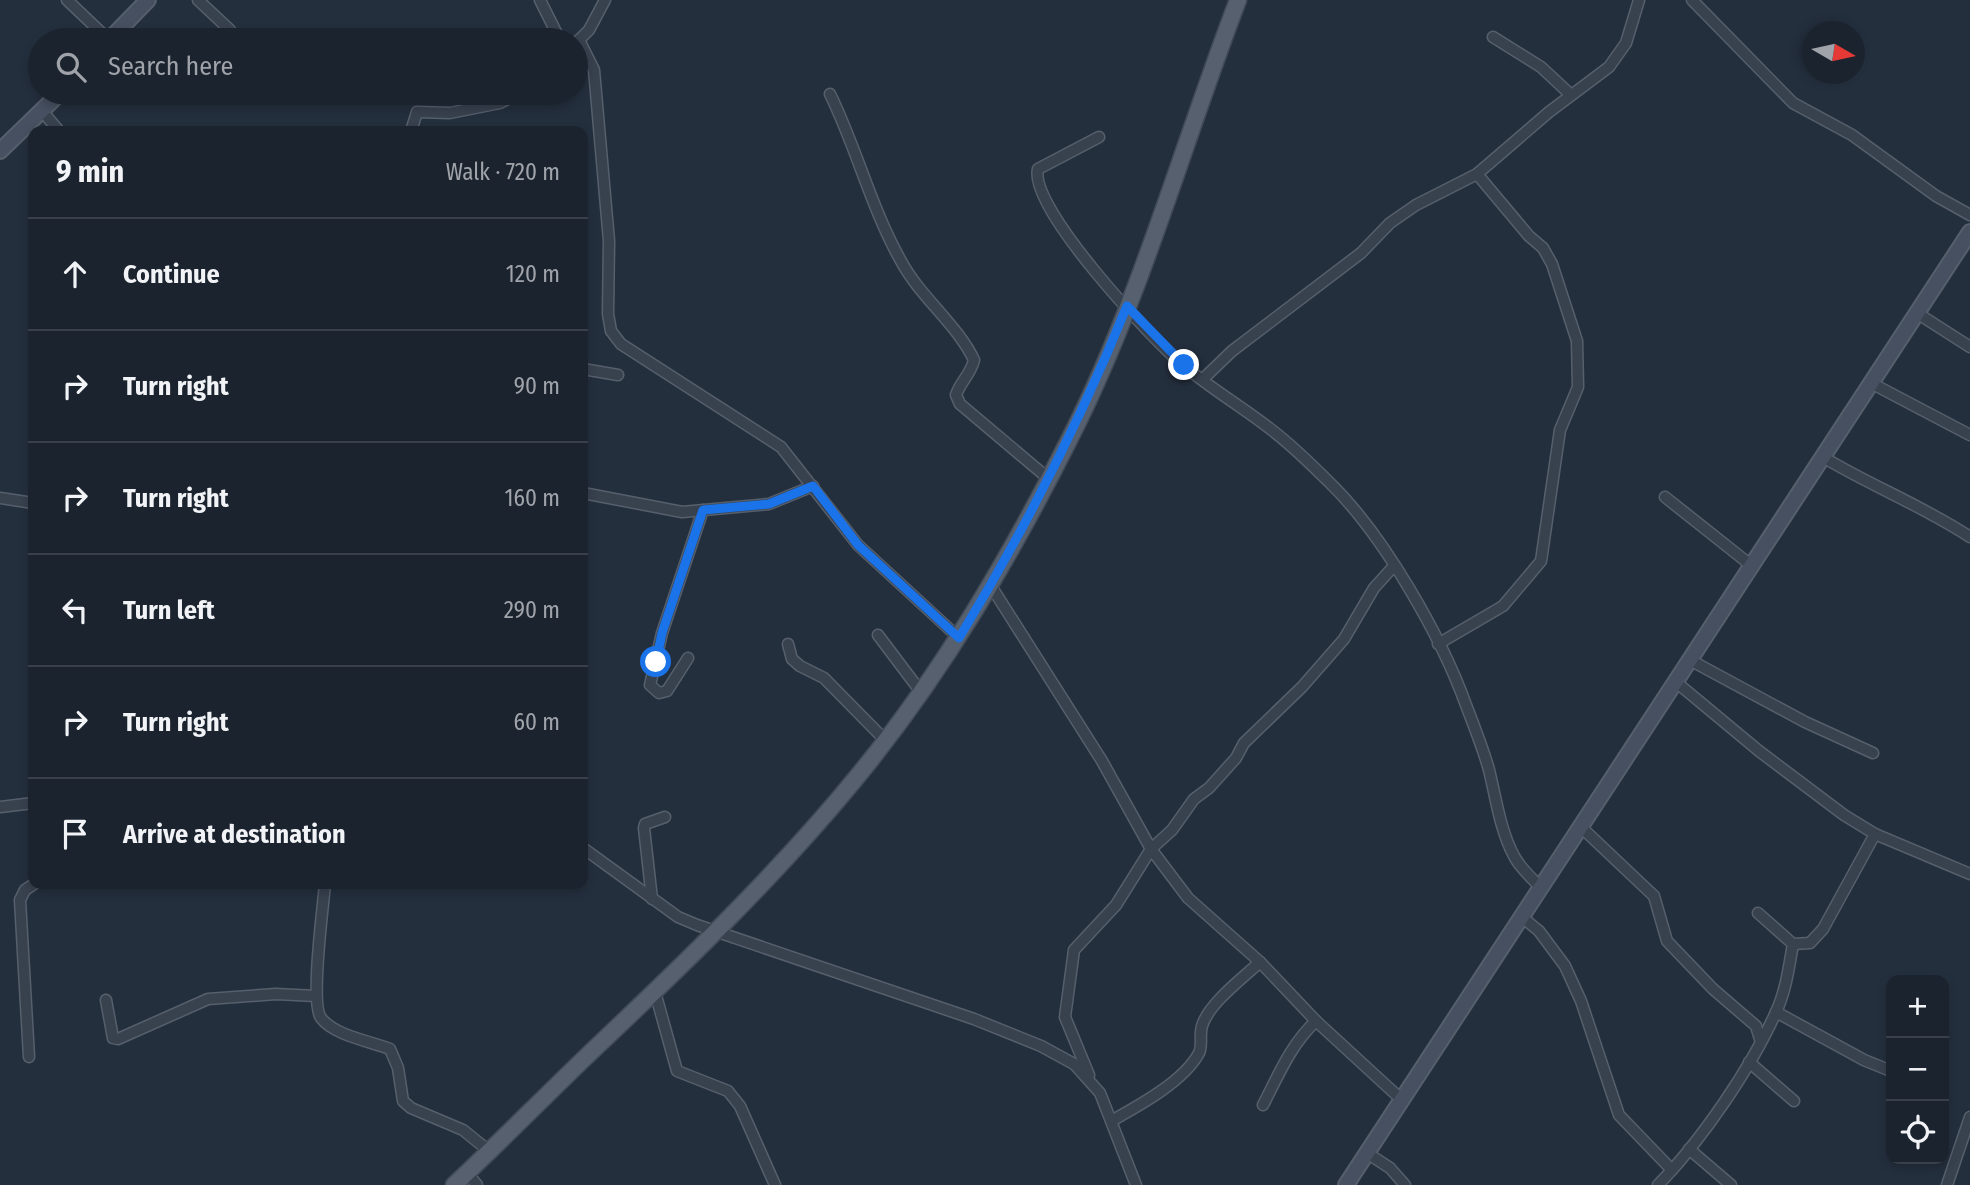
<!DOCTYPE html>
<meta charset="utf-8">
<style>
:root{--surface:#1b232e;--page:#282f3a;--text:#f1f3f6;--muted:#a0a4aa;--line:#39404a}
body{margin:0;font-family:"Fira Sans Condensed",sans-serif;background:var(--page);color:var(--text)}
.controls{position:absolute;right:21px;bottom:21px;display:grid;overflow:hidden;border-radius:14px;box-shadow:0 4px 10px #0003}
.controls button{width:63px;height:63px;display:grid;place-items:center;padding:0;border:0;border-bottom:2px solid var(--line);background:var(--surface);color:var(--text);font:35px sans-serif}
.compass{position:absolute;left:1802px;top:21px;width:63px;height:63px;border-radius:50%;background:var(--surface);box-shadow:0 4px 10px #0003;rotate:99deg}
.stop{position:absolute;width:21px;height:21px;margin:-16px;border:5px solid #1a73e8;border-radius:50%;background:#fff}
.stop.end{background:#1a73e8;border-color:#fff;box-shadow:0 2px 7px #0008}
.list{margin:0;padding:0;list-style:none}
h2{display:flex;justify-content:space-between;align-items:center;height:91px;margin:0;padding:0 28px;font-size:30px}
h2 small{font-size:23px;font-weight:400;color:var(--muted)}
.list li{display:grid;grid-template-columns:46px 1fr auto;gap:21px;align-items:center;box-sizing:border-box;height:112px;padding:0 28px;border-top:2px solid var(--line)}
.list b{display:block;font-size:26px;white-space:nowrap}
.list em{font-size:23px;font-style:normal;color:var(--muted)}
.icon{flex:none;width:38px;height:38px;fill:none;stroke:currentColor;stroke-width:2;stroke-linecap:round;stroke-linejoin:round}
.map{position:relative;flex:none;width:1970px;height:1185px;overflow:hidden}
.search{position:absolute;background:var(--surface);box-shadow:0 4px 10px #0003;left:28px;top:28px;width:560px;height:77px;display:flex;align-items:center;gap:18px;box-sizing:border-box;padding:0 24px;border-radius:38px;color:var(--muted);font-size:26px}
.panel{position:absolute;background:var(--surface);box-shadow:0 4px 10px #0003;left:28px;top:126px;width:560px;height:763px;border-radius:14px}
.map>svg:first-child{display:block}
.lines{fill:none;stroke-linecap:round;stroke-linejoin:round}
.street-casing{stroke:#565f6c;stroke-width:13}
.secondary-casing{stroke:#565f6c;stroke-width:18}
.primary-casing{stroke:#414a57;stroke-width:19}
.street{stroke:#38414e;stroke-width:10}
.secondary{stroke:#465061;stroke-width:14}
.primary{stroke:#56606e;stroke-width:16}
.route{stroke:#1a73e8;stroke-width:9}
</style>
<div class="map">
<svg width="1970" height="1185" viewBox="0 0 1970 1185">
<rect width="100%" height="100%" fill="#242f3e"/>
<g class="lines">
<!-- street casing -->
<g class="street-casing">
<g id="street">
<polyline points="67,0 109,40"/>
<polyline points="198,0 230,30"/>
<polyline points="540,0 560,40"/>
<polyline points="1692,0 1793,103 1852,135 1936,196 1970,215"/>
<polyline points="1493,37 1541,67 1571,95"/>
<polyline points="579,40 594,70 609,241 608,314 611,331 621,344 781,447 858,545 959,638"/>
<polyline points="576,43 589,30 605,0"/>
<path d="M830,94C857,149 871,208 901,261C920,297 957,324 974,360C971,374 960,382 956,395L960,404L1049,479"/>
<polyline points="43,112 59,131"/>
<polyline points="411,131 417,112 450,113 500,103 520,93"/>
<path d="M1099,137L1038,169C1028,207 1152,339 1183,365C1211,389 1244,408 1273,431C1294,447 1313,466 1331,484C1384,536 1441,636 1466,705C1474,726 1483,748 1489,770C1496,798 1500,830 1514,856C1520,868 1532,878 1541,888"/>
<polyline points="1917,313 1970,347"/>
<polyline points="583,369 618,375"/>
<polyline points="1203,379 1232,351 1361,253 1390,223 1416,205 1477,174 1549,112 1609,67 1626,43 1639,0"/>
<polyline points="1871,383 1970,435"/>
<path d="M1823,457C1871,486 1923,506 1970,537"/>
<polyline points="583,493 682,512 769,504 813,486"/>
<polyline points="1665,497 1752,566"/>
<polyline points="0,498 33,503"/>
<polyline points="991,586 1102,761 1151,849 1188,898 1260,962 1316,1021 1402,1100"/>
<polyline points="878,635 921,692"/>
<polyline points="788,644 792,659 800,666 824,678 885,740"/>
<polyline points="1438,644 1503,606 1541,561 1560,430 1578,387 1577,341 1552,264 1543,248 1529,236 1477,174"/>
<polyline points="688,658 667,691 659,693 650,685 662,633 703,510"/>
<polyline points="1690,660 1805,722 1873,753"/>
<polyline points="1676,682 1759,751 1844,815 1875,834 1970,874"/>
<polyline points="0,807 33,803"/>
<polyline points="1581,827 1654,896 1667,941 1713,989 1756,1026 1760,1039"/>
<polyline points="583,848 678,917 697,925 974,1019 1041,1046 1074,1064 1100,1093 1136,1185"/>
<path d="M325,884C323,908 310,1003 321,1018C335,1036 370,1041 390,1049L398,1068L403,1101L411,1108L463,1130L489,1151"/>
<polyline points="652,899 644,828 645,824 665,817"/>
<polyline points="1758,913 1793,944 1810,943 1823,929 1875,834"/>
<polyline points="1522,917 1539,931 1565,966 1581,1001 1619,1115 1672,1170"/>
<polyline points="655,992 677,1071 728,1091 740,1106 775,1185"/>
<polyline points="106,1000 113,1038 118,1039 208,999 276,994 316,996"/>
<polyline points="1776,1012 1864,1060 1891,1071"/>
<polyline points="29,1057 20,900 25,890 34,884"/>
<polyline points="1749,1062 1794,1101"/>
<polyline points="1089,1075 1065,1017 1074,950 1116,905 1151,849 1172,830 1194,799 1209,788 1236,758 1244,743 1302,687 1344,639 1374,588 1393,567"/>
<path d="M1263,1105C1278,1076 1291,1044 1316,1021"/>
<path d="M1113,1120C1140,1105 1184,1081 1199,1053C1203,1045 1199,1035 1202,1026C1208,1004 1244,977 1260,962"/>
<polyline points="1689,1149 1731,1185"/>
<polyline points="1367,1153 1390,1168 1405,1185"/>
<polyline points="467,1173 477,1185"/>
<path d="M1658,1185C1701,1141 1751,1068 1776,1012C1786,991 1789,966 1793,944"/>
<polyline points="1947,1185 1970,1117"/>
</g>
</g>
<!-- secondary casing -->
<g class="secondary-casing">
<g id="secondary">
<polyline points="109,40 148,0"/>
<polyline points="0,151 60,93"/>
<polyline points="1346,1185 1970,232"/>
</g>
</g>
<!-- primary casing -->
<g class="primary-casing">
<path id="primary" d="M454,1185C500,1142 544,1097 590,1053C684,964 779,873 861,772C944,670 1010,557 1069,440C1140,301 1182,146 1238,0"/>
</g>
<!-- street -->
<use href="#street" class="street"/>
<!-- secondary -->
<use href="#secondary" class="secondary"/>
<!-- primary -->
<use href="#primary" class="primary"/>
</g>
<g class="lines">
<!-- route -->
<path class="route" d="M656,662L662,633L703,510L769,504L813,486L858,545L959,638C1024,531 1080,422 1127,306L1184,365"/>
</g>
</svg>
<div class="controls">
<button>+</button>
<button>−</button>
<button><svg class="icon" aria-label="locate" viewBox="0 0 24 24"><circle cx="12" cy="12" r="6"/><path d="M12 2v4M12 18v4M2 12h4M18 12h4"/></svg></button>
</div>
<svg class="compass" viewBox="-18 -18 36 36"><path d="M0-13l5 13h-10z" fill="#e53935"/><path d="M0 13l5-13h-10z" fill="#a0a4aa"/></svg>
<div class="stop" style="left:656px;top:662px"></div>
<div class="stop end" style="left:1184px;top:365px"></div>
<div class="search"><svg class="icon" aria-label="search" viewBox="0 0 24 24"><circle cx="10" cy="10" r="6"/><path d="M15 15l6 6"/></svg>Search here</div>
<section class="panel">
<h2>9 min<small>Walk · 720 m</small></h2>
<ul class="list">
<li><svg class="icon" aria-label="ahead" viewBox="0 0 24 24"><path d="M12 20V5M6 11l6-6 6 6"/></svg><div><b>Continue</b></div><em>120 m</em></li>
<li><svg class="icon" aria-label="right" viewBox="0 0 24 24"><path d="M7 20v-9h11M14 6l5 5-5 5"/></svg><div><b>Turn right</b></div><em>90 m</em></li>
<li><svg class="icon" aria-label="right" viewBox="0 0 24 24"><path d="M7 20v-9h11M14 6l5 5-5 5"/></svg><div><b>Turn right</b></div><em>160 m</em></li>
<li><svg class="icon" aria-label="left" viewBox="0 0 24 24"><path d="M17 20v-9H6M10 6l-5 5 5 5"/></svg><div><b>Turn left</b></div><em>290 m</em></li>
<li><svg class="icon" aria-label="right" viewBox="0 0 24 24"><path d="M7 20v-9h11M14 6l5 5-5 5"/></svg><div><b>Turn right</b></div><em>60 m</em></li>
<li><svg class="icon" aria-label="arrive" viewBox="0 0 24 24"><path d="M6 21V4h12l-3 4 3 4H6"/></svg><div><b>Arrive at destination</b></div></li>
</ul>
</section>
</div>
